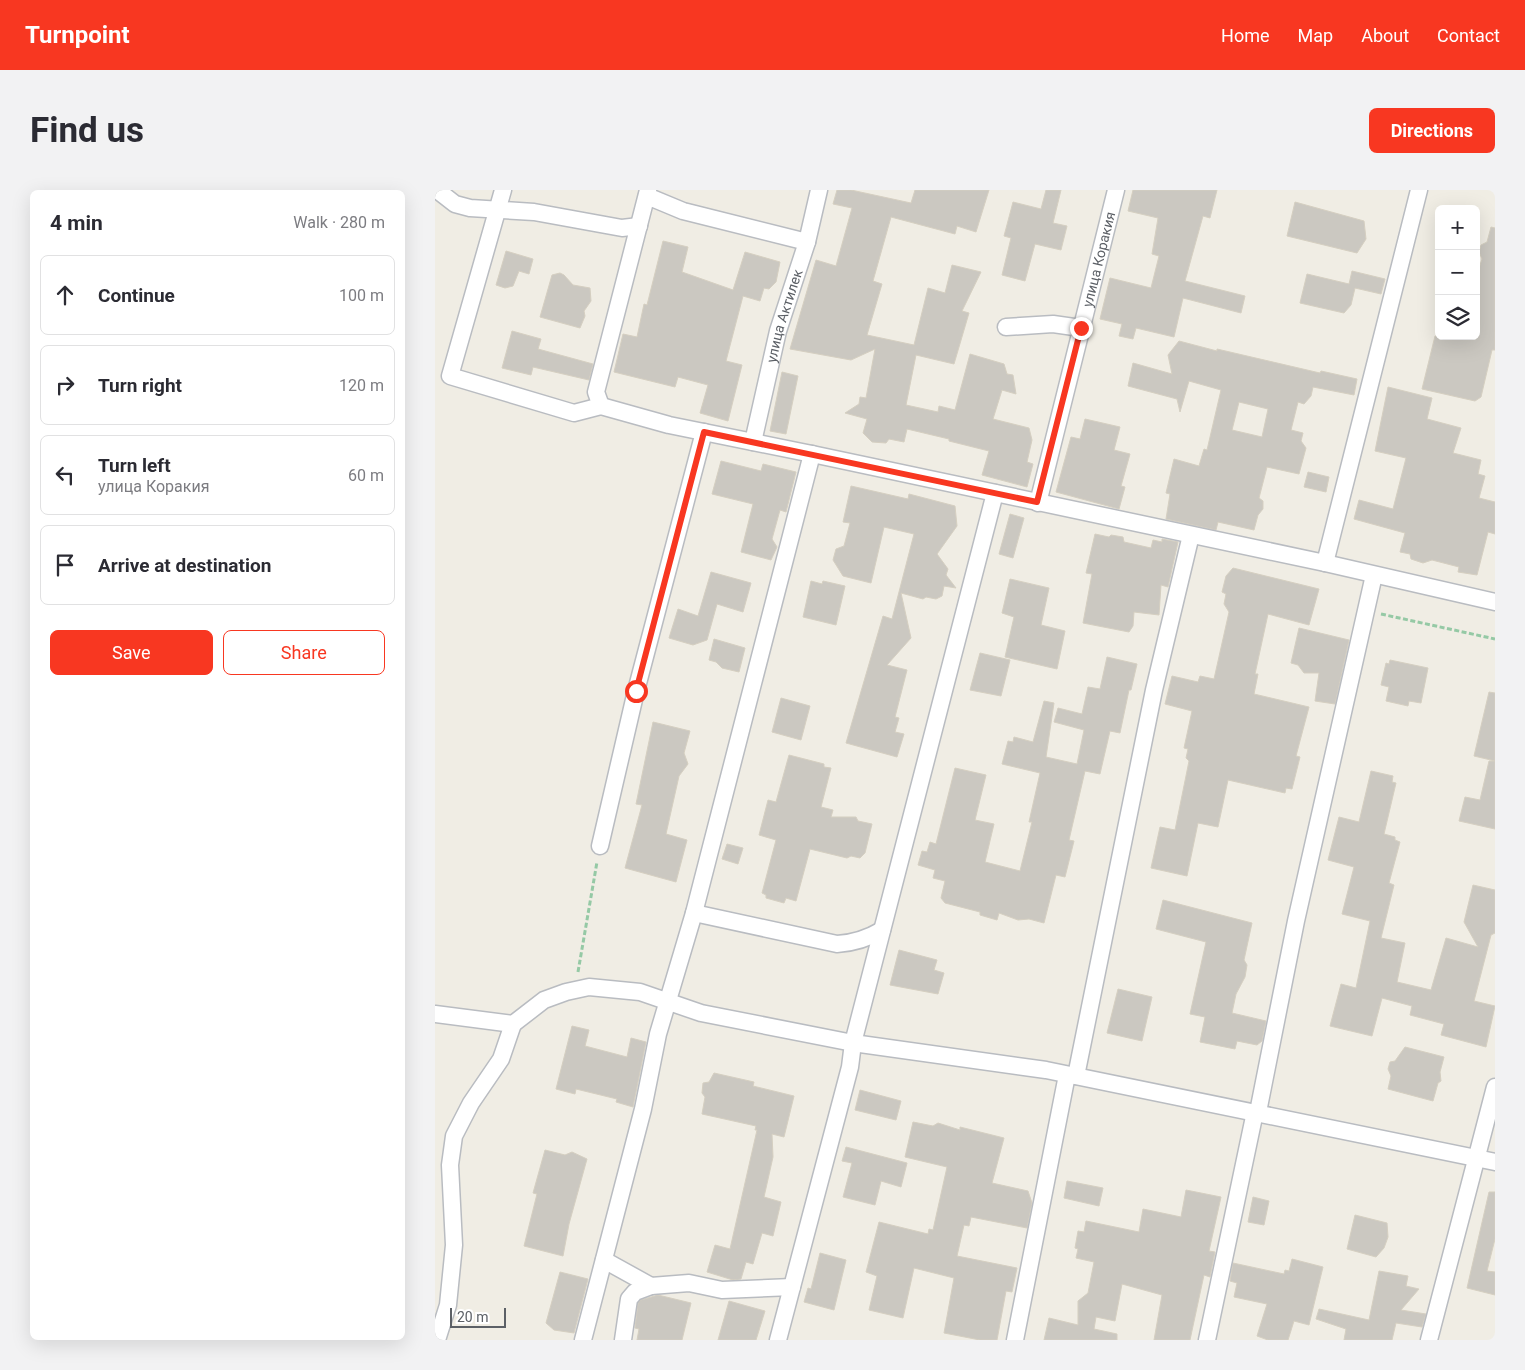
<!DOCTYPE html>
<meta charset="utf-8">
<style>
:root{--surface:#fff;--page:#f2f2f3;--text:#2b2b33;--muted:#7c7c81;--line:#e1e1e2;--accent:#f83721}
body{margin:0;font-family:Roboto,sans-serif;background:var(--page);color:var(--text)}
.controls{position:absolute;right:15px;top:15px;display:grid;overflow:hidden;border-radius:8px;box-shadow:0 5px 20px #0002}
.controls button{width:45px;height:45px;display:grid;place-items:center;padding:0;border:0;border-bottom:1px solid var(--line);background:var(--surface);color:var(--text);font:25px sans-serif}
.scale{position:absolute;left:15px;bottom:12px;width:56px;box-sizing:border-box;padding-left:5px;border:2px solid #5c6066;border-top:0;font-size:14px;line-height:18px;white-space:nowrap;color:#5c6066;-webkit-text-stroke:4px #fff;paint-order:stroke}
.stop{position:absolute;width:15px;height:15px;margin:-11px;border:4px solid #f83721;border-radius:50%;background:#fff}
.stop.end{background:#f83721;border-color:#fff;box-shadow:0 1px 5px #0008}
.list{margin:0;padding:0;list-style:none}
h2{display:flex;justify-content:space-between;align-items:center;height:65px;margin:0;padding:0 20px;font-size:21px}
h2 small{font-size:16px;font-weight:400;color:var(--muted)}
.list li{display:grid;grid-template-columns:32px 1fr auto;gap:15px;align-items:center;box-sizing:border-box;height:80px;margin:0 10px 10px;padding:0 10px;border:1px solid var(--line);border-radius:8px}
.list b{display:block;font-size:19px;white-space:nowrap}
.list p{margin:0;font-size:16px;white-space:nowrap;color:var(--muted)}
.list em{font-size:16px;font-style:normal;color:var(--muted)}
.actions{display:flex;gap:10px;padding:15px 20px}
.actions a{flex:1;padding:11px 0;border:1px solid var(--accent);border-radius:8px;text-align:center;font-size:18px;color:var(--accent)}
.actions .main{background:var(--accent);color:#fff}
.icon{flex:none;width:28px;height:28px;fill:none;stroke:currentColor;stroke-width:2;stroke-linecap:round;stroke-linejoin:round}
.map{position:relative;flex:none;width:1060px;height:1150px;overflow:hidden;border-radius:8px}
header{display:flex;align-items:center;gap:30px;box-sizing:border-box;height:70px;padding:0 25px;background:var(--accent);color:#fff}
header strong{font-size:24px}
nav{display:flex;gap:28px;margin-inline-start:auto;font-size:18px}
.intro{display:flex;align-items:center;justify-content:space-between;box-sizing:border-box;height:120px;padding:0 30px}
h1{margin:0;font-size:35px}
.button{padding:12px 22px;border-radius:8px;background:var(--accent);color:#fff;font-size:18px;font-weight:700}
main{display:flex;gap:30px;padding:0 30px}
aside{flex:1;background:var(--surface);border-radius:8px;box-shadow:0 5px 20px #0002}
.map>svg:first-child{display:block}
.building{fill:#cbc8c1;stroke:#d5cfc1;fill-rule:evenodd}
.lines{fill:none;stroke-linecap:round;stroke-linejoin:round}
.street-casing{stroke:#b9bcc1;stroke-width:19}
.path{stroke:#95c9a5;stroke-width:3;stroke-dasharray:5 2.5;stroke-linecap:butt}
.street{stroke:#fff;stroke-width:16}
.route{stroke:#f83721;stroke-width:6}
.labels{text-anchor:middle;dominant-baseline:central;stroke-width:4.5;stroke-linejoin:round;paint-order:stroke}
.street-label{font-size:14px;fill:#5c6066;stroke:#fff}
</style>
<header>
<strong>Turnpoint</strong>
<nav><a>Home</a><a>Map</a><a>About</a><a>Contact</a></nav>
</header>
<div class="intro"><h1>Find us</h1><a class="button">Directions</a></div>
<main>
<aside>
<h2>4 min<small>Walk · 280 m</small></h2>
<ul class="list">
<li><svg class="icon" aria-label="ahead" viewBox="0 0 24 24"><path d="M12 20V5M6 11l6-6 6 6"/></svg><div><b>Continue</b></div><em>100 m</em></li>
<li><svg class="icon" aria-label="right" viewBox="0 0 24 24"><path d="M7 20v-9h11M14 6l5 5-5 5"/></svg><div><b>Turn right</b></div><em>120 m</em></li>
<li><svg class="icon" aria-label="left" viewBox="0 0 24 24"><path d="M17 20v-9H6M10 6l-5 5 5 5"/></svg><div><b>Turn left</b><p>улица Коракия</p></div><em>60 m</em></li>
<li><svg class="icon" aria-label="arrive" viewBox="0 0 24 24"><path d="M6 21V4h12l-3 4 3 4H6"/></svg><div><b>Arrive at destination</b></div></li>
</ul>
<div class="actions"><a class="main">Save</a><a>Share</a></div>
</aside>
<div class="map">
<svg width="1060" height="1150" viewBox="0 0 1060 1150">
<rect width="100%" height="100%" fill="#f0ede4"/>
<!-- building -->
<g class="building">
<polygon points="402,0 416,0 476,13 480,0 554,0 541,42 522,36 520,44 456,27 438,91 447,94 432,145 479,155 493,98 510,103 517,75 546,82 527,121 534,123 519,174 481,165 471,215 503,222 504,216 520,220 535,164 569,174 572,184 578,185 581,204 567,200 558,229 594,238 597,250 592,272 598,274 592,297 547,285 554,261 514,251 514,249 472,239 469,252 454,249 451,253 437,252 428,243 432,229 410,223 424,214 425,207 431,208 440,159 416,170 355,159 381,70 401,76 417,18 398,14"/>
<polygon points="611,0 626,0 618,33 632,36 626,60 600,54 590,91 567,85 576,48 569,46 578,12 606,19"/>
<polygon points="698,0 782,0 775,28 768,26 750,91 810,106 806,123 748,108 739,147 701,138 698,149 684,146 687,134 665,129 675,88 716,98 724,66 717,64 723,28 693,21"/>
<polygon points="860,12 929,31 931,49 922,63 852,46"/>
<polygon points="1056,37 1060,38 1060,160 1057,160 1046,207 1040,211 987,199 1000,146 1041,146 1041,87 1047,69 1044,62 1046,55 1052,52"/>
<polygon points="228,51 253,57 247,82 298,100 310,62 345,72 341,92 334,99 329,98 325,111 308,106 291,171 307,175 293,231 265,223 273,195 243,187 240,197 179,182 188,144 202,147 209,114 212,115"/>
<polygon points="71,61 98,69 94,84 84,81 78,96 70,98 61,95"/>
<polygon points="917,81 950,89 946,104 920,98 916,115 909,123 865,113 872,84 914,94"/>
<polygon points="125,83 129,85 138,95 155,98 156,111 149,121 150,126 145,138 105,127 117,85"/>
<polygon points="77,141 106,149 103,159 158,174 154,190 98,177 96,185 67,178"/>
<path d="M744,151L782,161V159L885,183L886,181L922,189L919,205L878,197L876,206L869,214L863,212L856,240L868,243L866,251L871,258L864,284L832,277L824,308L828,311V319L823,325L819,340L783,332L781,340L731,329L735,304L731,303L739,269L764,276L769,259L772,260L786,200L754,191L745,222L742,209L693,196L698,173L737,184L733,165ZM804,212L833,219L827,247L797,240Z"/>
<polygon points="347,182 363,186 351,244 335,241"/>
<polygon points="953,197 997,208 992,229 1026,238 1018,263 1046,270 1043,284 1050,286 1044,308 1060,312 1060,344 1053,342 1042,385 1023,382 1024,377 997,370 988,373 976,369 975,364 965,362 970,343 919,329 924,310 958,319 971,268 940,261"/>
<polygon points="650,229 685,237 679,260 695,264 686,296 690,297 684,319 621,302 636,247 645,249"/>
<polygon points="286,271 326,281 328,274 361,282 351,322 345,320 337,349 342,357 336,370 306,362 318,314 277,304"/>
<polygon points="873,282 894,287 891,302 869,297"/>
<polygon points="416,296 473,309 474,304 520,316 522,336 502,364 513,379 511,385 521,398 509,396 507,406 501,409 491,407 488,409 466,403 476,448 452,475 472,480 460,527 464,528 460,542 469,544 462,567 411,553 448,426 457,429 479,344 449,337 436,393 408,386 398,370 401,359 409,356 415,333 408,332"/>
<polygon points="575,324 589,328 578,368 564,364"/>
<polygon points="660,344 674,347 676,345 688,347 689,352 716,358 718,350 727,352 727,349 743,352 733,397 726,395 724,425 699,422 698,436 694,442 648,433 657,384 651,383"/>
<polygon points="798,378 884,399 874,435 833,424 820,484 823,484 819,504 874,517 861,566 865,567 857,599 851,598 850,603 793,590 783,637 763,633 752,686 716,678 725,637 740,640 754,571 751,568 753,559 749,558 757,521 730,514 737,486 763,492 765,486 779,489 794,422 789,414 791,404 787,402 791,386"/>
<polygon points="276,382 316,393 308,422 282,414 272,450 258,455 234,448 243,419 263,426"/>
<polygon points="575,389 614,398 606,435 630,441 622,479 570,467 579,427 567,423"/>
<polygon points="376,391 387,394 388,391 410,396 401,435 368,427"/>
<polygon points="864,438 914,450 900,514 880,511 884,483 869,483 863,475 856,473"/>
<polygon points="279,449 310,458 304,482 287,478 281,472 274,470"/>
<polygon points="545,463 575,470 566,506 535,500"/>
<polygon points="672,467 702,474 696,500 694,500 685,543 675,541 665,584 650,581 634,650 639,651 630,687 621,685 609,733 594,729 583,730 564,723 562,730 545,725 545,722 510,713 506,708 510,691 498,688 500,680 483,675 487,661 492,662 495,652 501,654 520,578 551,585 540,630 559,634 550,672 585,681 597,632 594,632 605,583 567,574 573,551 578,552 579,547 598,552 609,511 619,513 611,567 642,574 649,540 619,532 623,518 647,524 653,497 665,499"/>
<polygon points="955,470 993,478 986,513 974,511 973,516 951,511 954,497 946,495 951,473 954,474"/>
<polygon points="1054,502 1060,503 1060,571 1039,566"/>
<polygon points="346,508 375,516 366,550 337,542"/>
<polygon points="218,532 255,541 249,563 253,574 244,586 231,644 252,650 241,692 190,678 207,615 201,614"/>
<polygon points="354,565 389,574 389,577 396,578 386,617 398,620 396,627 421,627 423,631 437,634 430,663 425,668 416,666 412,668 375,659 361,711 351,708 349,713 331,708 331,705 327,703 341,650 324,645 333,610 341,612"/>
<polygon points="1054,571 1060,571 1060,639 1024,631 1030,607 1045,610"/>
<polygon points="936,581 958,586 957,592 961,593 949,644 960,647 960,650 965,652 954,693 959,695 946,748 970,753 962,792 996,800 1011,748 1043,757 1029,732 1038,695 1060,700 1060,743 1056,745 1039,811 1060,816 1051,857 1006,845 1009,834 975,825 977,816 947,808 937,846 895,836 906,794 921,798 935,731 907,724 919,677 893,670 904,627 924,632"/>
<polygon points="292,654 308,658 303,674 287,669"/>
<polygon points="728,710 817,733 809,770 812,775 810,787 801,804 797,823 831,831 827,851 822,855 802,851 800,859 765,852 770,827 755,824 771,752 721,739"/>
<polygon points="464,760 502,770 499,780 509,783 503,804 455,795"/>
<polygon points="683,799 717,807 707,851 672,843"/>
<polygon points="137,836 154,840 150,856 192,867 196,848 211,852 198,917 181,912 182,909 141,899 140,904 121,899"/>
<polygon points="970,857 1009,867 1005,882 1006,891 1003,893 998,911 953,899 956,886 953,879 955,872 960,871"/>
<polygon points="279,883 319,892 318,896 359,906 349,947 337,944 338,967 329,1007 346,1012 338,1046 327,1043 318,1074 311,1072 306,1089 298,1090 272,1082 280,1055 295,1059 322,940 320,940 321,936 267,924 270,907 267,903 268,893 274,892"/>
<polygon points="425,900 466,911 461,930 420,920"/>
<polygon points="478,932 498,936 503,933 525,940 525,937 569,948 557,993 593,1001 597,1013 592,1038 536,1027 534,1036 529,1035 522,1066 582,1078 577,1102 571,1101 562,1150 545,1150 509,1143 519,1088 479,1078 468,1128 434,1120 442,1086 431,1082 444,1032 493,1044 494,1039 498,1040 512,977 470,967"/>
<polygon points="411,957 472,973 466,997 446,991 440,1015 408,1007 417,973 407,971"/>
<polygon points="110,960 130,965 137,962 152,969 134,1034 128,1066 89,1056 102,1004 98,1003"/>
<polygon points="632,991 668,998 664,1016 629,1008"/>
<polygon points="751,1000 786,1007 774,1061 780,1062 775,1087 769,1085 755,1150 719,1150 727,1105 687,1094 680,1131 661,1127 659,1139 682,1144 682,1150 609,1150 614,1128 643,1135 643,1111 653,1103 659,1072 641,1068 643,1059 640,1058 643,1041 649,1042 651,1031 704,1042 708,1019 746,1027"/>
<polygon points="1054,1002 1060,1002 1060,1049 1052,1081 1060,1082 1060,1105 1032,1098"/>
<polygon points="818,1007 834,1011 829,1035 813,1032"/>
<polygon points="920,1025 952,1033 953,1047 949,1058 941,1067 912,1059"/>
<polygon points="385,1063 411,1070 399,1120 369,1112 373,1098 376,1099"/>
<polygon points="857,1069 888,1077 874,1135 859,1131 853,1150 833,1150 822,1146 832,1114 799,1107 802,1093 795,1091 798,1073 849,1084 850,1080 854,1081"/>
<polygon points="944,1081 973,1086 971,1096 984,1099 966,1120 991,1124 987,1137 961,1133 957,1150 909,1150 911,1139 881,1129 884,1119 934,1130"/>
<polygon points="125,1082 153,1089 139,1143 119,1140 111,1133"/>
<polygon points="223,1105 256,1113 247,1150 202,1150 204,1139 200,1138 203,1113 206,1110"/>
<polygon points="294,1111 330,1121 321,1150 283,1150"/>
</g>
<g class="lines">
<!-- street casing -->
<g class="street-casing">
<g id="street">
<polyline points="2,0 20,14 35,18 99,22 187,38 204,36"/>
<polyline points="68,0 15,186 139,223 166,216 234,235 377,264 890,373 1060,412"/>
<polyline points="212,6 248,21 372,52"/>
<polyline points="571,137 618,134 646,138"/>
<polyline points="166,216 161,202 213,0"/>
<path id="s1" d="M318,252L343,141L372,52L384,0"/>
<path id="s2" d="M603,313L681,0"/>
<polyline points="890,373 984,0"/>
<polyline points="165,656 201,501 269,242"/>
<path d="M259,723L402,754C419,753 432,749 447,740"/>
<polyline points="0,824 78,834 109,810 131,802 154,797 205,802 266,823 418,853 611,880 1060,972"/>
<polyline points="641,886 719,500 756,345"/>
<polyline points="823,922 861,731 939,385"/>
<polyline points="169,1070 216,1096"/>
<polyline points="2,1150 13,1115 19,1055 15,975 19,946 36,913 66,869 78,834"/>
<polyline points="148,1150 208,919 223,844 259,723 377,264"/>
<polyline points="188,1150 194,1109 200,1102 216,1096 254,1093 287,1100 357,1097"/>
<polyline points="343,1150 415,877 418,853 560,303"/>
<polyline points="580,1150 632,885"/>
<polyline points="772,1150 820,922"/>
<polyline points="994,1150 1060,897"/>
</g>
</g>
<!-- path -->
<g class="path">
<polyline points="946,424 1060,449"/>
<polyline points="143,782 162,672"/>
</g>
<!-- street -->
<use href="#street" class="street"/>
</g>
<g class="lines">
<!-- route -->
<polyline class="route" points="201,501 269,242 602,312 646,138"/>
</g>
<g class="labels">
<!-- street labels -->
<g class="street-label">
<text stroke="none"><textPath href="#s2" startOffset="251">улица Коракия</textPath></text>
<text stroke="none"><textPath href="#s1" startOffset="130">улица Актилек</textPath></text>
</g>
</g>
</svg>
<div class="controls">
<button>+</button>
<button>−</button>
<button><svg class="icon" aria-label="layers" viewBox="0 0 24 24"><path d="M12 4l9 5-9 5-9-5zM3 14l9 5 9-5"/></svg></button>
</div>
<div class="scale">20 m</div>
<div class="stop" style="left:201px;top:501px"></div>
<div class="stop end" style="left:646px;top:138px"></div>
</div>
</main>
